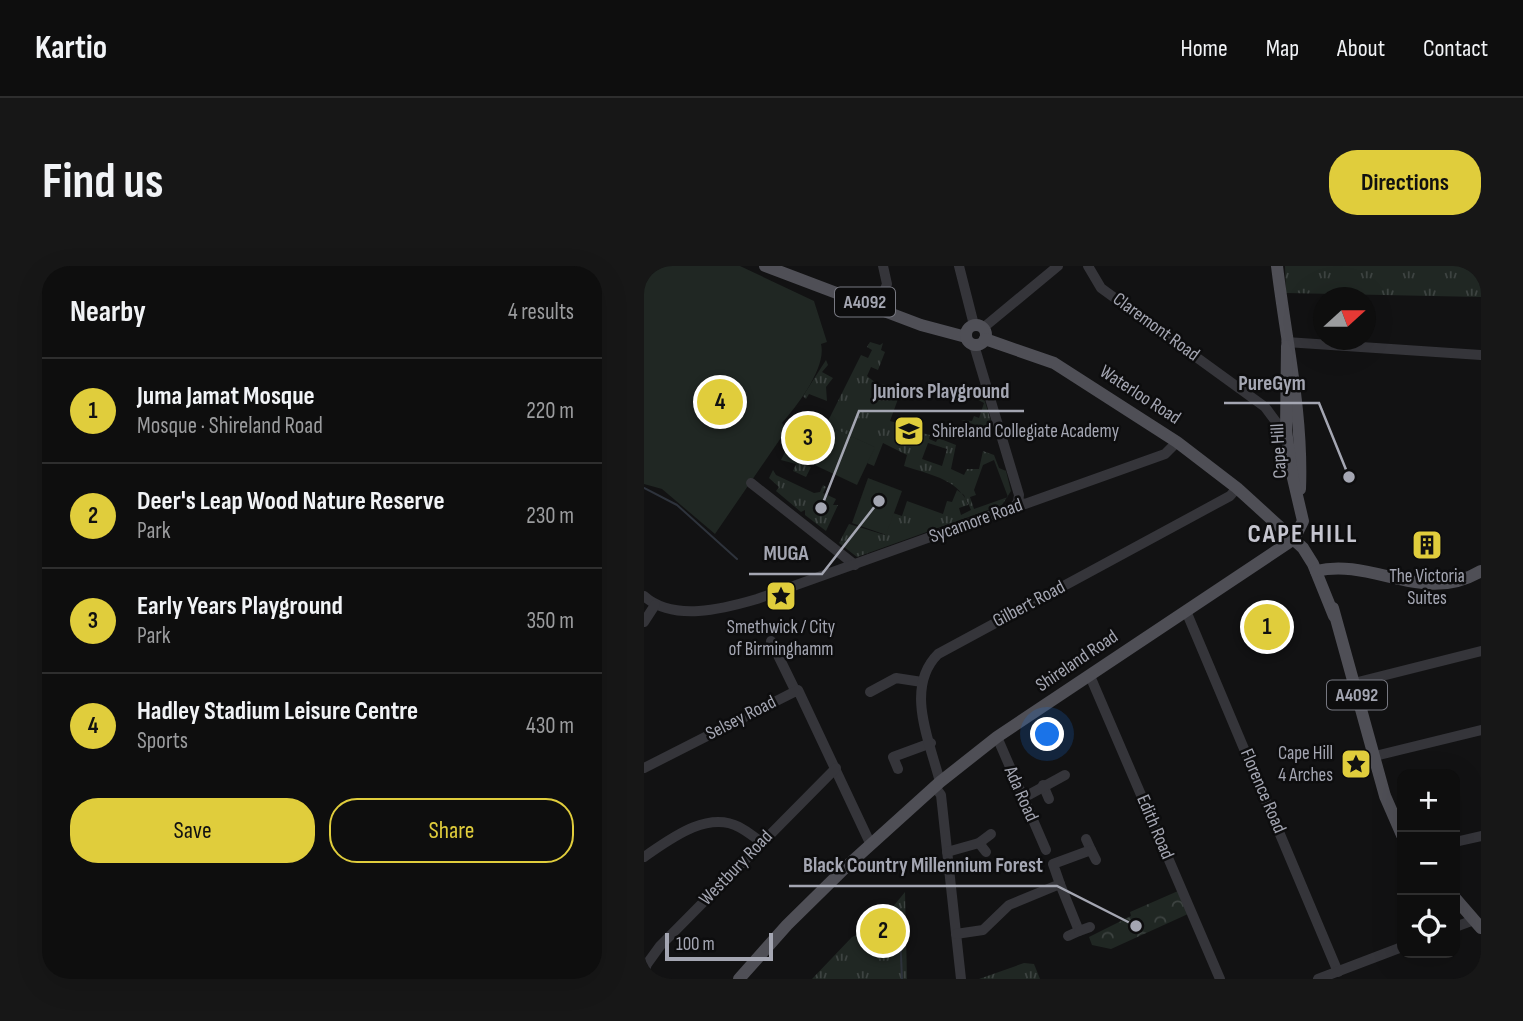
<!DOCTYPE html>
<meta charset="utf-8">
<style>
:root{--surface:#0e0e0e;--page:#171717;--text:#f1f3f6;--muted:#9b9c9e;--line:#2e2e2e;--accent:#e0cd3c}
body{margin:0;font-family:"Sofia Sans Condensed",sans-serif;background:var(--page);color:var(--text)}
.controls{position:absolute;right:21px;bottom:21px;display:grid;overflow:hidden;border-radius:14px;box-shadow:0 7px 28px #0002}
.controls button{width:63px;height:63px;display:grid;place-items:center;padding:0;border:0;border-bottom:2px solid var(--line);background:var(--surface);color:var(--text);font:35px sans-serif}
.compass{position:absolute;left:669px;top:21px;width:63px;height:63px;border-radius:50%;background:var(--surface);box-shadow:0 7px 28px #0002;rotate:69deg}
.scale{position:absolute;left:21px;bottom:18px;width:108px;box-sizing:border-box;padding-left:7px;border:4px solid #a4a6b2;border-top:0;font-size:19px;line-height:24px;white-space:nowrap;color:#a4a6b2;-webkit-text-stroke:5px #0d0d0e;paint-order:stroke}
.you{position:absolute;left:404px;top:469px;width:24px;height:24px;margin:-18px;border:5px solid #fff;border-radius:50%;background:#1a73e8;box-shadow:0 0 0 10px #1a73e833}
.badge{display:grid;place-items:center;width:46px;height:46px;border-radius:50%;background:var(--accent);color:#111;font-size:23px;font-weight:700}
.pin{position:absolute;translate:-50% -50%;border:4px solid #fff;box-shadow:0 2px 7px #0006}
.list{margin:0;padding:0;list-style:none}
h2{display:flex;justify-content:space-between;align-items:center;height:91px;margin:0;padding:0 28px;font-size:30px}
h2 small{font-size:23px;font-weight:400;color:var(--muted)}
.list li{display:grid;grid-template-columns:46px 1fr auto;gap:21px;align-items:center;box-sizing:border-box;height:105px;padding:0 28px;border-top:2px solid var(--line)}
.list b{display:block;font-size:26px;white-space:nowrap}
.list p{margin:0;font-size:23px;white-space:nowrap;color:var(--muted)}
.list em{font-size:23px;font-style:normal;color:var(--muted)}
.actions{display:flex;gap:14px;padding:21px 28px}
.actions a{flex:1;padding:16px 0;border:2px solid var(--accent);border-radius:28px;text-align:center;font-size:24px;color:var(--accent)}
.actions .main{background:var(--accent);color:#111}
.icon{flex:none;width:38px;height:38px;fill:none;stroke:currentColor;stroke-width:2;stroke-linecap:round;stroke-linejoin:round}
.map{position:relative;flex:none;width:837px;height:713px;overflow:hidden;border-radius:28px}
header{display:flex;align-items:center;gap:42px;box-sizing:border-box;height:98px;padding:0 35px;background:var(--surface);border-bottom:2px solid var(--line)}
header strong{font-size:33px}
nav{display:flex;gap:38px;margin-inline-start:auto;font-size:24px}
.intro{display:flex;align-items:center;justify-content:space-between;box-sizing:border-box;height:168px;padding:0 42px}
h1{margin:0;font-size:49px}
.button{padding:18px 32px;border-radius:28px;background:var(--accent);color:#111;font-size:24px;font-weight:700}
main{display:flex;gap:42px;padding:0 42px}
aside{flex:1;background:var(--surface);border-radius:28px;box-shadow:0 7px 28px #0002}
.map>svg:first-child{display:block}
.grass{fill:url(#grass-tufts);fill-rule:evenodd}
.forest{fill:url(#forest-crowns)}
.pitch{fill:#202723}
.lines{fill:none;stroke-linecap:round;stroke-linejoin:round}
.stream{stroke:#2e333c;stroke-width:2}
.minor{stroke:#35353a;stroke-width:10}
.major{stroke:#4f4f56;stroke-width:12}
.labels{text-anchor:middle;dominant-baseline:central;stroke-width:5;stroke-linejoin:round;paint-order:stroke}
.shield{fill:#0d0d0e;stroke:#777881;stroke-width:2}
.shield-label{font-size:18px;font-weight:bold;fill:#a4a6b2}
.street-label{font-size:19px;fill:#a4a6b2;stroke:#0d0d0e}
.poi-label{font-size:19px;fill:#a4a6b2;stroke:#0d0d0e}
.district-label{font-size:26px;font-weight:bold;letter-spacing:2px;fill:#c5c5cf;stroke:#0d0d0e}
.leader{fill:none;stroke:#a4a6b2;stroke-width:2.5}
.callout-dot{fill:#a4a6b2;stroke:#0d0d0e;stroke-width:2.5}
.callout-label{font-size:21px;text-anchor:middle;font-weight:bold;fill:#a4a6b2;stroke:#0d0d0e;stroke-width:5;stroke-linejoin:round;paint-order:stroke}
</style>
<header>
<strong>Kartio</strong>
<nav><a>Home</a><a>Map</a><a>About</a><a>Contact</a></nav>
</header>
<div class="intro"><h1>Find us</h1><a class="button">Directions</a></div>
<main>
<aside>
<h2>Nearby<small>4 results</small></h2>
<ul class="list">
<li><span class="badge">1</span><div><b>Juma Jamat Mosque</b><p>Mosque · Shireland Road</p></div><em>220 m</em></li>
<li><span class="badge">2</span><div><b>Deer's Leap Wood Nature Reserve</b><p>Park</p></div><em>230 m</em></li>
<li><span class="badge">3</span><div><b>Early Years Playground</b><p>Park</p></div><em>350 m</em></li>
<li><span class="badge">4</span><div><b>Hadley Stadium Leisure Centre</b><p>Sports</p></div><em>430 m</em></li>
</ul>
<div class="actions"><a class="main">Save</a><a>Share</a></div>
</aside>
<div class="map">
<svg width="837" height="713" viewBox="0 0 837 713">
<defs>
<pattern id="grass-tufts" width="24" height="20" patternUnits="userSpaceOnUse" patternTransform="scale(1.75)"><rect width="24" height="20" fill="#202723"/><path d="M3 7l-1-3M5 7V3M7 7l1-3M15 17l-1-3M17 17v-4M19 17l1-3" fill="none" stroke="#3d4341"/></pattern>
<pattern id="forest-crowns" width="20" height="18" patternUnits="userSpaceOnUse" patternTransform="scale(1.75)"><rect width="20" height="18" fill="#202723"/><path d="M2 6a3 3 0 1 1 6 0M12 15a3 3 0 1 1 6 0" fill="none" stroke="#3d4341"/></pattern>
</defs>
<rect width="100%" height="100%" fill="#121213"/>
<!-- grass -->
<g class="grass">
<polygon points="641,0 837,0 837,31 642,27"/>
<path d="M226,76L236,79L239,77L237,84L241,86L234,104L227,101L223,110L237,121L239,118L263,125L259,134L254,133L246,155L279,164L278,167L286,169L285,173L292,176L294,172L312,179L307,203L320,209L323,203H335L339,185L350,189L355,202L362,205L367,225L358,239L213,291L195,277L205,258L241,269L249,247L258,250L263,235L299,248L303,235L308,236L313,224L320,229L324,239L315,242L317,249L327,244C316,213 290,210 260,200L263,189L239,177L230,200L223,197L230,181L182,159L217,89L224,92L228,84L223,81ZM284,177L303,183L298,200L278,193ZM350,194L364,231L330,243L326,231L332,229L330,224L339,199Z"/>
<polygon points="182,94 184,99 178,106 189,112 182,121 183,135 165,128 162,133 159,130"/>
<polygon points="324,125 338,126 350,165 317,154 328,155 330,150 335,152 340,137 319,126"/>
<polygon points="162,149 178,157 160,196 154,193 163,175 148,168"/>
<polygon points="149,170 161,176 152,194 167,201 162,211 149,205 152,198 137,194"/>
<polygon points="129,204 132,209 170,227 176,226 179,219 182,221 179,227 192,233 189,239 194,239 182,265 161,249 161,244 157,246 132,225 135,221 125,212"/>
<polygon points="261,626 263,713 168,713 208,671 234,659"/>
<polygon points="380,697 390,698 396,713 335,713"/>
</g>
<!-- forest -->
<polygon class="forest" points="534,625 544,648 467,683 448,679 445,671 487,650 486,646"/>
<!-- pitch -->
<g class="pitch">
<path d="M0,0H96L170,35L183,76L177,78C183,101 153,140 138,157L143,163L71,268L18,223L0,218Z"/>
<polygon points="178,157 231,181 213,219 160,194"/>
<polygon points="224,212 258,225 242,269 208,257"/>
</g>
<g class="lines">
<!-- stream -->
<g class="stream">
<polyline points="0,222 33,239 93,293"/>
<polyline points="255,643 258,713"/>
</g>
<!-- minor -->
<g class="minor">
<polyline points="315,0 330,59"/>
<polyline points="444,0 457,22 621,141 641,168"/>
<polyline points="234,41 243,18 239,0"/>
<polyline points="339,62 414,0"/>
<polyline points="642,76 837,89"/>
<polyline points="330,79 375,229 374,236"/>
<polyline points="107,217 211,299"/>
<path d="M0,330C29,356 79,343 113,333L370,241L374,236L381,238L521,188L533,176"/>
<polyline points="542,345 694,706"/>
<polyline points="0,356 11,339"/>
<polyline points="127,375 151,424"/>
<polyline points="446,410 576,713"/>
<polyline points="710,417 837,385"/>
<polyline points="226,426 252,412 278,416"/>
<polyline points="353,471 402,584"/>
<polyline points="731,490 837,464"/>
<polyline points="0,502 154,424 227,579"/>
<polyline points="254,503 249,491 287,477"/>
<path d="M296,516C286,476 260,422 294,388L586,230L593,222"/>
<polyline points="399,519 405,533"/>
<polyline points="291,521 297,529 317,713"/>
<polyline points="379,532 421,509"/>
<polyline points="442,573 447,584"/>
<polyline points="811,576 837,570"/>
<polyline points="335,577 342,586"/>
<polyline points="303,586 335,577 347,568"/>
<path d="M0,591C25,574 63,544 95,561C103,565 110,571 117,576"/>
<polyline points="416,618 435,665 424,670"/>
<polyline points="811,661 830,654"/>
<polyline points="435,665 446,661"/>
<polyline points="312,668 339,664 365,639 416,618 409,598 447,584 452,594"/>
<polyline points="0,707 3,698 16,680 192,502"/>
<polyline points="674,713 758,681"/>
</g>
<!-- major -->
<g class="major">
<polyline points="121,0 277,59 322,71"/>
<path d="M633,0C642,75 659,147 656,223"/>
<circle cx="332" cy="69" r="10"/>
<polyline points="341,73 410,97 533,176 593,222 659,282 669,298 690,350"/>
<path d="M672,305C729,291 779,340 837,305"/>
<polyline points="689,342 741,530 758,569"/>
<polyline points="811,632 837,662"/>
<polyline points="95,713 143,659 203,600 296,516 353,471 650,273 659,255 648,208 642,164 643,80"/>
</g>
</g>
<!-- icons -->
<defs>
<g id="school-square" transform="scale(1.575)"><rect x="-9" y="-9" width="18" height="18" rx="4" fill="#e0cd3c" stroke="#0d0d0e"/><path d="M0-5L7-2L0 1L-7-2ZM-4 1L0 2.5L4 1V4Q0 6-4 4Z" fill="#111"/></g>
<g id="building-square" transform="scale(1.575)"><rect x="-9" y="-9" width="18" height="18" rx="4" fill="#e0cd3c" stroke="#0d0d0e"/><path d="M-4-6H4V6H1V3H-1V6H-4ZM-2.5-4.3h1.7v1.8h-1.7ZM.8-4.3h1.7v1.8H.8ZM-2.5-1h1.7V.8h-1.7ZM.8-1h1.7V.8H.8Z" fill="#111"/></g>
<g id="sight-square" transform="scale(1.575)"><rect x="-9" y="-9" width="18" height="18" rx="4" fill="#e0cd3c" stroke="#0d0d0e"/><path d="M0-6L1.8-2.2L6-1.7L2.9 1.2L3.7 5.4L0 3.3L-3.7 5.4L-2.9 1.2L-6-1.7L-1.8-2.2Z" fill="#111"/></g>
</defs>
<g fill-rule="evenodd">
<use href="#school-square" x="265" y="165"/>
<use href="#building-square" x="783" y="279"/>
<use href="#sight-square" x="137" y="330"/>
<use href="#sight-square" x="712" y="498"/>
</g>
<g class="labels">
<!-- shield labels -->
<g class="shield">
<rect x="191" y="21.5" width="60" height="29" rx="5"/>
<rect x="683" y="414.5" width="60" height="29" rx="5"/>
</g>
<g class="shield-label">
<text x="221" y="36">A4092</text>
<text x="713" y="429">A4092</text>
</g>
<!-- street labels -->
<g class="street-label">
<text transform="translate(512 61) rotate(36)">Claremont Road</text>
<text transform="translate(496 129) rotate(33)">Waterloo Road</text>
<text transform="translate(635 185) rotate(-93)">Cape Hill</text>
<text transform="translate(332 255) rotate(-20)">Sycamore Road</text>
<text transform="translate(385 338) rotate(-28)">Gilbert Road</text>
<text transform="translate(433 395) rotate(-34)">Shireland Road</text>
<text transform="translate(97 452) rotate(-27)">Selsey Road</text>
<text transform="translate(619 525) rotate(67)">Florence Road</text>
<text transform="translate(377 528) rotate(66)">Ada Road</text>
<text transform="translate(511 561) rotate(67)">Edith Road</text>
<text transform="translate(92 602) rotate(-46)">Westbury Road</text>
</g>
<!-- poi labels -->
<g class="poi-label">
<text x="288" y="165" text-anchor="start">Shireland Collegiate Academy</text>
<text x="783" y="310">The Victoria<tspan x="783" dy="22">Suites</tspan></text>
<text x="137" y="361">Smethwick / City<tspan x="137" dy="22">of Birminghamm</tspan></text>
<text x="689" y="487" text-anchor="end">Cape Hill<tspan x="689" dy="22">4 Arches</tspan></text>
</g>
<!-- district labels -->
<g class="district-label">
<text x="659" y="268">CAPE HILL</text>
</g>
</g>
<!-- callouts -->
<path class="leader" d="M705 211L675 137H580M177 242L215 145H380M235 235L178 308H105M492 660L413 620H145"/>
<g class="callout-dot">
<circle cx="705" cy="211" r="7"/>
<circle cx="177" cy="242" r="7"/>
<circle cx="235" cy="235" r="7"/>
<circle cx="492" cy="660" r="7"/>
</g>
<g class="callout-label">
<text x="628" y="124">PureGym</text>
<text x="297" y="132">Juniors Playground</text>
<text x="142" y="294">MUGA</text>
<text x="279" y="606">Black Country Millennium Forest</text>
</g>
</svg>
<div class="controls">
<button>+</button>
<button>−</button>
<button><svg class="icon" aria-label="locate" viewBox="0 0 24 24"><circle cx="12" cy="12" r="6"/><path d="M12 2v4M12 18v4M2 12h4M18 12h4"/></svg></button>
</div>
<svg class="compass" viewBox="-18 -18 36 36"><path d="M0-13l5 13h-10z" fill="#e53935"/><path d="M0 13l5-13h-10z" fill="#9b9c9e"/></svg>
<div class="scale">100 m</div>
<div class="you"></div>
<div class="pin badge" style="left:623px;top:361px">1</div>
<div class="pin badge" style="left:239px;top:665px">2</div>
<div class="pin badge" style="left:164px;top:172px">3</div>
<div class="pin badge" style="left:76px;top:136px">4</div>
</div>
</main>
